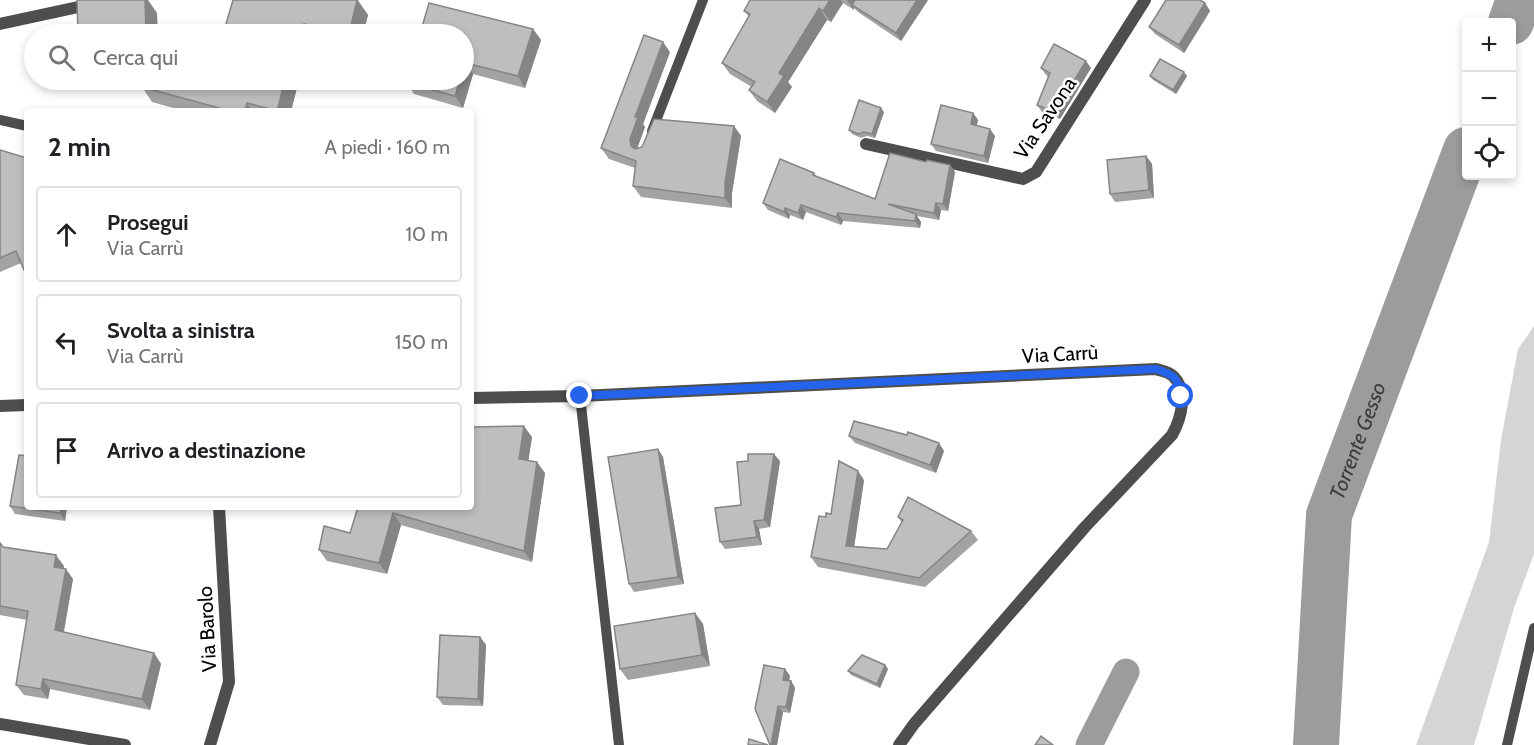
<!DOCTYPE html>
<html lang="it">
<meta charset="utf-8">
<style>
:root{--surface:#fff;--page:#f6f6f6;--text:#202124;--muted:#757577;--line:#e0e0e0}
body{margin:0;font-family:Cabin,sans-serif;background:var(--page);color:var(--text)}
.controls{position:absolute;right:18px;top:18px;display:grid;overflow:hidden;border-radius:6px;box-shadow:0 3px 9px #0003}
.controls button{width:54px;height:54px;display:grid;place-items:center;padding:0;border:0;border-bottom:2px solid var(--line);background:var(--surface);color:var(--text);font:30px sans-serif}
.stop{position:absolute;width:18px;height:18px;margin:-14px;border:4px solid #2563eb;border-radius:50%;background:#fff}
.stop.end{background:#2563eb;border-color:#fff;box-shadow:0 2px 6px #0008}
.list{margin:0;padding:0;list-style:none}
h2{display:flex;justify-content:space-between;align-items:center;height:78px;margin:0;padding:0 24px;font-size:26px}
h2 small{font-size:20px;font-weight:400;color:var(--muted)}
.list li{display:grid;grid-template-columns:39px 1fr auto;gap:18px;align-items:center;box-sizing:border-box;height:96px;margin:0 12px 12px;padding:0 12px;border:2px solid var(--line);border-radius:6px}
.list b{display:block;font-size:22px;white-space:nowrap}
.list p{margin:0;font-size:20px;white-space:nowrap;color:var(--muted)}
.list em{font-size:20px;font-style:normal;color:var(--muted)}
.icon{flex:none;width:33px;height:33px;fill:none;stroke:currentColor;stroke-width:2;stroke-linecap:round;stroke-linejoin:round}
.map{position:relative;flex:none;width:1534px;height:745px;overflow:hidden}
.search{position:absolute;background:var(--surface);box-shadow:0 3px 9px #0003;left:24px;top:24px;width:450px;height:66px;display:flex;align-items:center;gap:15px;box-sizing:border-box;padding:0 21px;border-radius:33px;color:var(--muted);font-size:22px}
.panel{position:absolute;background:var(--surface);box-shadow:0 3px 9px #0003;left:24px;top:108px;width:450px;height:402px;border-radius:6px}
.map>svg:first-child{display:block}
.green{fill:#d5d5d5}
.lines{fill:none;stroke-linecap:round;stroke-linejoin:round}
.canal{stroke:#9c9c9c;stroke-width:27}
.river{stroke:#9c9c9c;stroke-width:46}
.service{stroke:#4e4e4e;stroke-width:10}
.minor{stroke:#4e4e4e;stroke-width:12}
.wall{fill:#a3a3a3}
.shaded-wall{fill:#858585}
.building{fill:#bebebe;stroke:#858585;stroke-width:1.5}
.route{stroke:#2563eb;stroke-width:8}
.labels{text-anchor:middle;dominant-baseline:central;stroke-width:5;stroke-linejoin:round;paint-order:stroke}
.street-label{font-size:20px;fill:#000;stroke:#fff}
.water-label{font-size:21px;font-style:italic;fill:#3d3d3d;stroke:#fff}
</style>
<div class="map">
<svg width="1534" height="745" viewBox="0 0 1534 745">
<rect width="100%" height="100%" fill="#fff"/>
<!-- green -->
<polygon class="green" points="1534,326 1534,554 1514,608 1474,745 1416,745 1489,542 1501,440 1518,349"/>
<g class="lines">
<!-- canal -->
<polyline class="canal" points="1089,745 1126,672"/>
<!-- river -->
<g class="river">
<polyline points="1511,22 1519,0"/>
<path id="s1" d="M1316,745L1329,515L1466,150"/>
</g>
<!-- service -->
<g class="service">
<polyline points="0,120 27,126"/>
<polyline points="652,131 703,0"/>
<polyline points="580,396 619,745"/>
<polyline points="1507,745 1534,628"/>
</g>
<!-- minor -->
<g class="minor">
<polyline points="0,24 97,3 123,0"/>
<polyline points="866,144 1023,179 1036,172 1145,0"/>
<path d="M471,398L580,396L1156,369C1162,371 1169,372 1173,376C1189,391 1181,419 1172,435L1085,527L914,724L899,745"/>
<polyline points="0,406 27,405"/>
<polyline points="0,724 125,745"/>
<polyline points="210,745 229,682 219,507"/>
</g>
</g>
<!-- wall -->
<g class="wall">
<polygon points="233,0 358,0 368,15 363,34 223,34"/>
<polygon points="750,0 928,0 901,41 858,12 854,8 854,10 843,3 831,22 827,20 788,82 792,87 775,113 757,101 749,90 752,87 730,74 722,63 749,17 744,11"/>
<polygon points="1205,3 1210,11 1184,53 1155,34 1149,27"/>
<polygon points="533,29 541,40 525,88 473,74 463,108 414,94 407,83 464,34"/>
<polygon points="670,52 643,124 645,127 637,148 734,126 741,136 732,193 732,208 641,197 633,186 635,168 609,159 601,148"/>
<polygon points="1041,68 1091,68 1060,119 1042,112 1037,105 1048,77 1046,75"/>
<polygon points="1150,76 1187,76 1176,94 1153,80"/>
<polygon points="144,80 299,80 291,111 184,111 152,102 142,87"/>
<polygon points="884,112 875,138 867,136 861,138 852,134 849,130"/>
<polygon points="973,113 978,120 977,125 995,136 988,163 936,151 931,144"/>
<polygon points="0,150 27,158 27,274 21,263 0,272"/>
<polygon points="1146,156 1152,164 1154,198 1115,202 1110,194"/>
<polygon points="926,162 950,165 955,172 948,211 941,210 939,220 917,216 921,222 920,228 843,221 841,225 806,212 803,220 790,215 789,219 768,210 763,203 814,173 816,176 875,199"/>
<polygon points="849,436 944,451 936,473 855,443"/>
<polygon points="532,437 528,460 545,473 532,562 401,525 387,574 327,561 319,550"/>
<polygon points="663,457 684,584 634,592 629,584"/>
<polygon points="780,461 770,527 759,529 762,545 725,549 720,542 741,505"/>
<polygon points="864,480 854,546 887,549 902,523 898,517 971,531 978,540 925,587 818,567 811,557 831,514"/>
<polygon points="10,506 67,507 65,521 15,514"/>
<polygon points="0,543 3,547 64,566 63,569 73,579 64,632 154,653 161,664 150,710 50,689 48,699 24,695 16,685 27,620 0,615"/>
<polygon points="695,613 703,624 710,666 628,680 620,669"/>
<polygon points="480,637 486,645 483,706 443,705 437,697"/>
<polygon points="885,665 888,669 880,688 851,675 848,671"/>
<polygon points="785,669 790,676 789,681 791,681 795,688 790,713 783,712 777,745 770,745"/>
</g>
<!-- shaded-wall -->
<g class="shaded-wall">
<polygon points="145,0 148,0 157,13 158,34 146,34"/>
<polygon points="357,0 368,15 363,34 349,34"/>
<polygon points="830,0 841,0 843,3 831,22 823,11"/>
<polygon points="847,0 855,0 852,5 854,8 854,10"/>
<polygon points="917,0 928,0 901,41 896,33"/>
<polygon points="1205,3 1210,11 1184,53 1179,45"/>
<polygon points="819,8 827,20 788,82 792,87 775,113 767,102 779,73"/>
<polygon points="304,24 312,34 302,34"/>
<polygon points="533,29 541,40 525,88 518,76"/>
<polygon points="663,42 670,52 643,124 645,127 637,149 638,156 631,146 630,139 635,117"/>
<polygon points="1086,61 1091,68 1060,119 1055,112"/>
<polygon points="465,63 473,74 463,108 455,96 460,80 464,80 464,69"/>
<polygon points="1184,72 1187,76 1176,94 1173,90"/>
<polygon points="285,80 299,80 291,111 277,111"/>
<polygon points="247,103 252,111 245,111"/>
<polygon points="881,108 884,112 875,138 872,134"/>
<polygon points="973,113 978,120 975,131 971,124"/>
<polygon points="734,126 741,136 732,193 732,208 725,198 725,183"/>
<polygon points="990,129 995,136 988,163 984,156"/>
<polygon points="1146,156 1152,164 1154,198 1149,190"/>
<polygon points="950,165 955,172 948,211 943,204"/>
<polygon points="936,203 941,210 939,220 934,213"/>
<polygon points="801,205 806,212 803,220 798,213"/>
<polygon points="785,208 790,215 789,219 784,212"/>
<polygon points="838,213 843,221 841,225 836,217"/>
<polygon points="916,214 921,222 920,228 915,221"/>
<polygon points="524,426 532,437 527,470 519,459"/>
<polygon points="939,443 944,451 936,473 930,465"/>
<polygon points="658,449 663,457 684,584 678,577"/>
<polygon points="774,454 780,461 770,527 764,520"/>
<polygon points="537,462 545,473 532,562 524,551"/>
<polygon points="858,471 864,480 853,555 846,546"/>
<polygon points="61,507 67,507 65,521 60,513"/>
<polygon points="393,513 401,525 387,574 379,563"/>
<polygon points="754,521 759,529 762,545 757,537"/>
<polygon points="56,555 64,566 62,578 54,567"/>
<polygon points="66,569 73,579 62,640 55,630"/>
<polygon points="695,613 703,624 710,666 702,655"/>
<polygon points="480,637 486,645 483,706 478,699"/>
<polygon points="154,653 161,664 150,710 142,699"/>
<polygon points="885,665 888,669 880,688 877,684"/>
<polygon points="785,669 790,676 788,686 783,680"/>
<polygon points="43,679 50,689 48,699 41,689"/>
<polygon points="791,681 795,688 790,713 786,707"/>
<polygon points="778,706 783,712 777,745 771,745"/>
</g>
<!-- building -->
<g class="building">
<polygon points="77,0 145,0 146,34 78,34"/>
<polygon points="233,0 357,0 349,34 304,24 302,34 223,34"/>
<polygon points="750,0 830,0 823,11 819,8 779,73 784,76 767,102 749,90 755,82 722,63 750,14 744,11"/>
<polygon points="855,0 917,0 896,33 852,5"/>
<polygon points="1166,0 1200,0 1205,3 1179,45 1149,27"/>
<polygon points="429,3 533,29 518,76 465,63 464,69 464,34 420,34"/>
<polygon points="644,35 663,42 635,117 638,117 630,139 631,146 635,149 642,147 654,119 734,126 725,183 725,198 633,186 636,161 601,148"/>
<polygon points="1054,44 1086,61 1055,112 1037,105 1050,73 1041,68"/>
<polygon points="1160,59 1184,72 1173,90 1150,76"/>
<polygon points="144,80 285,80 277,111 247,103 245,111 230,111 142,87"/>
<polygon points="407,80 460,80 455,96 407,83"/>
<polygon points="859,100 881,108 872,134 864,132 858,134 849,130"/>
<polygon points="941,105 973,113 971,124 990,129 984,156 931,144"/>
<polygon points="0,150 27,158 27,269 24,270 16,251 0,258"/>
<polygon points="890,153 926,162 927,160 950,165 943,204 936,203 934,213 888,204 916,214 915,221 838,213 836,217 801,205 798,213 785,208 784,212 763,203 780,159 814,173 813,175 875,199"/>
<polygon points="1146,156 1149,190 1110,194 1107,160"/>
<polygon points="854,421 907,435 908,432 939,443 930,465 849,436"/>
<polygon points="524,426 519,459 537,462 524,551 393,513 379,563 319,550 324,526 350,533 358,507 471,507 471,427"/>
<polygon points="658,449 678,577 629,584 608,457"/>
<polygon points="748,454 774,454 764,520 754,521 757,537 720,542 715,508 741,505 737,462 748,461"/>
<polygon points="19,455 27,456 27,507 61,507 60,513 10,506"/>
<polygon points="839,461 858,471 846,546 887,549 903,520 898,517 908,497 971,531 919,578 811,557 819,516 826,517 826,513 831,514"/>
<polygon points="0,543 3,547 56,555 54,567 66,569 55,630 154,653 142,699 43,679 41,689 16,685 28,611 0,606"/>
<polygon points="695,613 702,655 620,669 614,626"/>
<polygon points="440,635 480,637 478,699 437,697"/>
<polygon points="862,655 885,665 877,684 848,671"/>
<polygon points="764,665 785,669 783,680 791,681 786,707 778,706 771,745 770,745 755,709"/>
<polygon points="1041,736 1053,745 1035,745"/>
<polygon points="749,739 768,745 748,745"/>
</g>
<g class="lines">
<!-- route -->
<path class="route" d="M580,396L1156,369C1174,375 1178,377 1181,396"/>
</g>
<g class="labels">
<!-- street labels -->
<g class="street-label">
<text transform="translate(1045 118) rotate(-56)">Via Savona</text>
<text transform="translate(1060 354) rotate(-3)">Via Carrù</text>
<text transform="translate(207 629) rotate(-93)">Via Barolo</text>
</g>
<!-- water labels -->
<g class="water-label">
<text stroke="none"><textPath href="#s1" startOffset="310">Torrente Gesso</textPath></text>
</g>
</g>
</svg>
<div class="controls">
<button>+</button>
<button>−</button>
<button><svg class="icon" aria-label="locate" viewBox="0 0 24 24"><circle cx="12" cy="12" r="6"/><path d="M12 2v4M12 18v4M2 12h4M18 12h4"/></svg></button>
</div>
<div class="stop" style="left:1181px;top:396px"></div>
<div class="stop end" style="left:580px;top:396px"></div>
<div class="search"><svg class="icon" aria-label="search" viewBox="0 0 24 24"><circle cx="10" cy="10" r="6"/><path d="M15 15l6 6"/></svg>Cerca qui</div>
<section class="panel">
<h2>2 min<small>A piedi · 160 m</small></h2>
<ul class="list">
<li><svg class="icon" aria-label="ahead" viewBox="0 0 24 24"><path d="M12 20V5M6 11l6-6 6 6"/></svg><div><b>Prosegui</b><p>Via Carrù</p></div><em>10 m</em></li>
<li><svg class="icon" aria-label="left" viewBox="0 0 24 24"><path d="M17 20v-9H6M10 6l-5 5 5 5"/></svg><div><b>Svolta a sinistra</b><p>Via Carrù</p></div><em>150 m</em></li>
<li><svg class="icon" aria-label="arrive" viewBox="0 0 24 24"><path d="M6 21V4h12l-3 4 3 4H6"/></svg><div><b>Arrivo a destinazione</b></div></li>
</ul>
</section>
</div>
